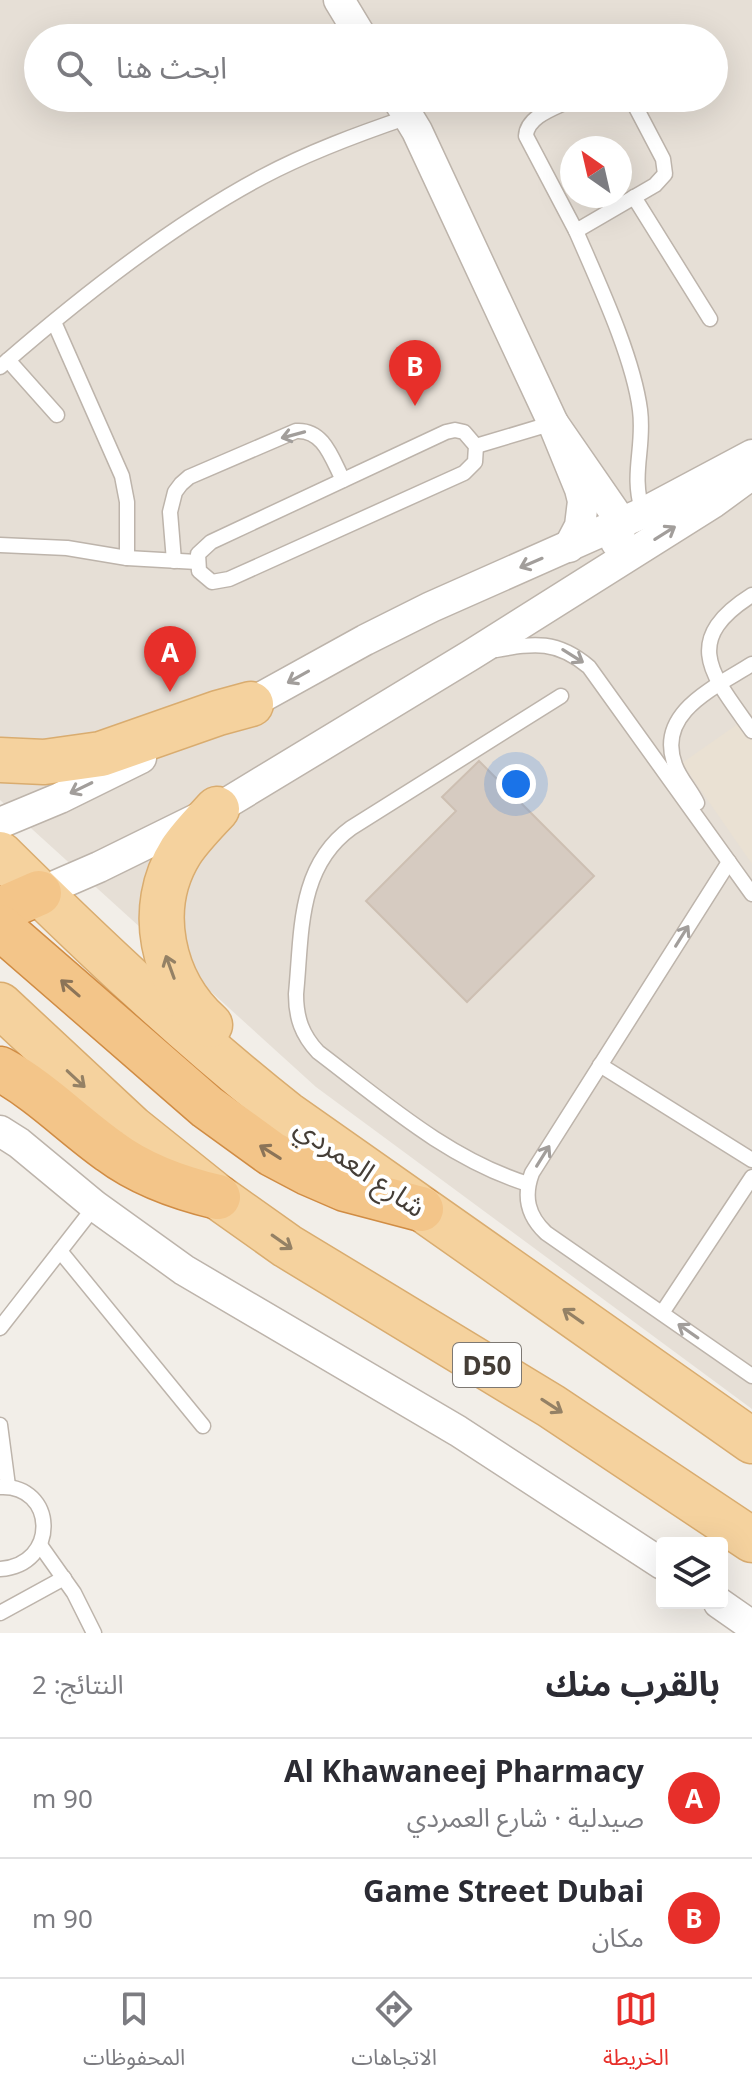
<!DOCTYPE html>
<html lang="ar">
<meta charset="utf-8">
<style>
:root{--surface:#fff;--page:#f7f7f7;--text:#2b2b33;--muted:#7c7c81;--line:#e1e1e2;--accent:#e72f2a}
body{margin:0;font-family:"Noto Sans","Noto Sans Arabic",sans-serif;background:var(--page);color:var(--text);direction:rtl}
.controls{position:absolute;right:24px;bottom:24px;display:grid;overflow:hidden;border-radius:8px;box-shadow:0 8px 32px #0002}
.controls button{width:72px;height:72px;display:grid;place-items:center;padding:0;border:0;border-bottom:2px solid var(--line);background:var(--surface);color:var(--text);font:40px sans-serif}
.compass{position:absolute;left:560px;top:136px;width:72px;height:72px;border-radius:50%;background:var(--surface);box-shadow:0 8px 32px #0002;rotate:326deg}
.you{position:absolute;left:516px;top:784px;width:28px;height:28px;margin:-20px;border:6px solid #fff;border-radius:50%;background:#1a73e8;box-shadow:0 0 0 12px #1a73e833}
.badge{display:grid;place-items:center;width:52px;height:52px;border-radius:50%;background:var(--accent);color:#fff;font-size:26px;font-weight:700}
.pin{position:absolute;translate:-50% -66px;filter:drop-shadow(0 2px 4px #0008)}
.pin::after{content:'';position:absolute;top:42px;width:28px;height:24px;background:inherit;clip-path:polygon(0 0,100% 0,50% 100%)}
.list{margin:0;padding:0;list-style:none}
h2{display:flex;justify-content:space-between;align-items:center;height:104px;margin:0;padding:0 32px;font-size:34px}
h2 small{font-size:26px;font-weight:400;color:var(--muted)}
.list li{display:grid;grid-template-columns:52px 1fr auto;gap:24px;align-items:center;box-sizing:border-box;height:120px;padding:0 32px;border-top:2px solid var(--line)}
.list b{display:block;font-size:30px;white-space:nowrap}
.list p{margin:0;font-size:26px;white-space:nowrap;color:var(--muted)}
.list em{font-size:26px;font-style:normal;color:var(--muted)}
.icon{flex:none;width:44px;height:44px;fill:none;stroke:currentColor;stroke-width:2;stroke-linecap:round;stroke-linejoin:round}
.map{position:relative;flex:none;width:752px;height:1633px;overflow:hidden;direction:ltr}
.search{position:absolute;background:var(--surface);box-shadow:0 8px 32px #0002;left:24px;right:24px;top:24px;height:88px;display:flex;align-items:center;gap:20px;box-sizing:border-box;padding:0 28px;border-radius:44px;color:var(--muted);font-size:30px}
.sheet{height:344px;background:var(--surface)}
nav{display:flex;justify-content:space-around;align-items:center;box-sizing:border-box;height:112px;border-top:2px solid var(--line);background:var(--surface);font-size:22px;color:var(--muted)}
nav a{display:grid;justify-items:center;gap:4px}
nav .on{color:var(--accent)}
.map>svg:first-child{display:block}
.residential{fill:#e6dfd6;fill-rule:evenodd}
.education{fill:#eae1d3}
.building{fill:#d6cbc1;stroke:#cdbfb2;stroke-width:2}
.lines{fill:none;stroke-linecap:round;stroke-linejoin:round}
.service-casing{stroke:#bdb4ab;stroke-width:17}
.minor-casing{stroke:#bdb4ab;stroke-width:33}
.primary-casing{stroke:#d9ac6f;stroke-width:47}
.trunk-casing{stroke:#d08c44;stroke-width:47}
.service{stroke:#fff;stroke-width:14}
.minor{stroke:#fff;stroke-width:30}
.primary{stroke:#f5d29e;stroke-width:44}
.trunk{stroke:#f3c589;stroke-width:44}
.oneway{stroke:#a29e9b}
.oneway2{stroke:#948165}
.oneway3{stroke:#8b7458}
.labels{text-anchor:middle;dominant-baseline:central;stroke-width:8;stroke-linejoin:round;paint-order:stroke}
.shield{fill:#fff;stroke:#7d7873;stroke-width:2}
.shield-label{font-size:26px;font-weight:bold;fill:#453e37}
.street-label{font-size:28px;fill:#453e37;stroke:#fff}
</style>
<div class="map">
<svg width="752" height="1633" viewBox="0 0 752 1633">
<rect width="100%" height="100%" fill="#f2eee8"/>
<!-- residential -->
<path class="residential" d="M0,0H752V1409L316,1087L0,800ZM38,38H714V98H38ZM572,148H620V196H572Z"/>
<!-- education -->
<polygon class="education" points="752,714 752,864 682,763"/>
<!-- building -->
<polygon class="building" points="479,761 594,876 467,1002 366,901 456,811 442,797"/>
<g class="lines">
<!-- service casing -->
<g class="service-casing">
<g id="service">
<path d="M575,98C558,107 527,115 526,136L576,231L655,185L665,174L663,159L631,98"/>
<polyline points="634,197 710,319"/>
<path d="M576,231C598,282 633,356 640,410C645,448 630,474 643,513"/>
<polyline points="54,322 122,476 127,502 127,558"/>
<polyline points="8,360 57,415"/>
<path d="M0,367C78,299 170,226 262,177C309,152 358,134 408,117"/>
<polygon points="455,430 464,432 476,446 475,462 464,473 229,579 212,582 199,571 198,554 211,542 446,432"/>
<polyline points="476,446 553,423"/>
<polyline points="0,545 67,548 127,558 197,562"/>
<path d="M174,561L170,512L175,492L181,484L189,477L296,431C324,429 332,459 343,480"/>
<path d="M752,595C679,641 713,676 752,731"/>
<path d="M496,650C535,643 557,640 589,667L752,894"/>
<path d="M697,803C691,790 680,779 675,765C655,712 716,687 752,664"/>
<path d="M729,862L532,1173C523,1197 528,1216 546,1233L752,1376"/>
<polyline points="600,1065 752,1160"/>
<path d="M528,1184C448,1159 384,1102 318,1052C302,1035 296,1018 296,994C302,934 297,867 351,828L561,696"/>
<polyline points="60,1251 203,1426"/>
<polyline points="662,1313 752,1177"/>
<polyline points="0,1328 95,1206"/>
<polyline points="0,1425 8,1486"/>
<path d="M0,1487C56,1484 60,1565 0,1569"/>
<polyline points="40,1545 74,1593 94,1633"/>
<polyline points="0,1613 64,1578"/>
</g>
</g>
<!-- minor casing -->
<g class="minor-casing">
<g id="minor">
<polyline points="339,0 362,38"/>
<polyline points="397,98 417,131 553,423 580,489 583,501 580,526 569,547"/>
<polyline points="553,423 622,523 616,542"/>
<polyline points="235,712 365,640 431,607 643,513 752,455"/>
<polyline points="0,823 60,798 141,758"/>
<polyline points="39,893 99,867 217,809 471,655 714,502 752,474"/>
<polyline points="0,1131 19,1143 95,1206 184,1270 458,1431 662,1564"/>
<polyline points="719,1603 752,1626"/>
</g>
</g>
<!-- primary casing -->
<g class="primary-casing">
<g id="primary">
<polyline points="0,760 44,762 101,754 218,713 251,704"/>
<path d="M0,854C92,945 186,1034 287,1114L752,1441"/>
<polyline points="0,1005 132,1128 218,1197 287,1246 551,1406 752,1540"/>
<path d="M210,1025C162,982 145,908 181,851C191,836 205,822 217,809"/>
</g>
</g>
<!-- trunk casing -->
<g class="trunk-casing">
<g id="trunk">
<polyline points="0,910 39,893"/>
<polyline points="0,927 207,1107 272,1154 308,1173 345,1189 421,1209"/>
<path d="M0,1069C41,1091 72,1124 110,1151C142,1175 180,1188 218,1197"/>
</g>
</g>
<!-- service -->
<use href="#service" class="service"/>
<!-- minor -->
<use href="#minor" class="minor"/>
<!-- primary -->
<use href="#primary" class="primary"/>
<!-- trunk -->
<use href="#trunk" class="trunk"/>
</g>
<!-- one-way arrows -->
<defs><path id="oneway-shaft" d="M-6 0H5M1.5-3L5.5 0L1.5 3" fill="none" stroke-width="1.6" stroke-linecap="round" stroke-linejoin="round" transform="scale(2)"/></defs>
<g class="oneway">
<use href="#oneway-shaft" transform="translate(293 435) rotate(165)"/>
<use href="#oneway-shaft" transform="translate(665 533) rotate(-32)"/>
<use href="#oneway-shaft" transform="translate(531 563) rotate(157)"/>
<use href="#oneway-shaft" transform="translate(573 656) rotate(32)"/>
<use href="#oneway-shaft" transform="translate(298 677) rotate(151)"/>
<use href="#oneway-shaft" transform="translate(81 788) rotate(154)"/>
<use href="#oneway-shaft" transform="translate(682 936) rotate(-58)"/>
<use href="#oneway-shaft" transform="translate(543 1156) rotate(-58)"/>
<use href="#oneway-shaft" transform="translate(688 1331) rotate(-145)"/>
</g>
<g class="oneway2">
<use href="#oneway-shaft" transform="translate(170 967) rotate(-110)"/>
<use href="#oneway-shaft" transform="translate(76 1079) rotate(43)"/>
<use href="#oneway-shaft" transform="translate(282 1242) rotate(35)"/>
<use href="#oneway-shaft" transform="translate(573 1316) rotate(-145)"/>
<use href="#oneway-shaft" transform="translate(552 1406) rotate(33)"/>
</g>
<g class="oneway3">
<use href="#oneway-shaft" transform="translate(70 988) rotate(-139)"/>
<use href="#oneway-shaft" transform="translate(270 1152) rotate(-148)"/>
</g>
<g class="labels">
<!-- shield labels -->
<rect class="shield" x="453" y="1343" width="68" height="44" rx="6"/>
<g class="shield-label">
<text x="487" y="1365">D50</text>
</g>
<!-- street labels -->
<g class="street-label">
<text transform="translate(361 1166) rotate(35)">شارع العمردي</text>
</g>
</g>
</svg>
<div class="controls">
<button><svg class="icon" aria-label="layers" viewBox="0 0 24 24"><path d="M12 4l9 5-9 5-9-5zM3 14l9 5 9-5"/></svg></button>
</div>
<svg class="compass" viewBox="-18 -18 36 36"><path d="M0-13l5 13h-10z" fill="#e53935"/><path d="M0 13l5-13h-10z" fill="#7c7c81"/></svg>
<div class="you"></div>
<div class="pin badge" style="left:170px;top:692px">A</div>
<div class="pin badge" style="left:415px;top:406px">B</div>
<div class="search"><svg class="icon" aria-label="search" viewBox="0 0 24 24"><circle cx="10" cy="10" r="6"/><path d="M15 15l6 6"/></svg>ابحث هنا</div>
</div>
<section class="sheet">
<h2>بالقرب منك<small>النتائج: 2</small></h2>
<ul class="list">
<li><span class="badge">A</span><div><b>Al Khawaneej Pharmacy</b><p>صيدلية · شارع العمردي</p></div><em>90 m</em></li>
<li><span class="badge">B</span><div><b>Game Street Dubai</b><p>مكان</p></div><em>90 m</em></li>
</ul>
</section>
<nav>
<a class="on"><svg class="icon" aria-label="map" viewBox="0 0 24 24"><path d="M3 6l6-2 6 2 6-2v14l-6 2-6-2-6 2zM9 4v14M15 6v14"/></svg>الخريطة</a>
<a><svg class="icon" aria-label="directions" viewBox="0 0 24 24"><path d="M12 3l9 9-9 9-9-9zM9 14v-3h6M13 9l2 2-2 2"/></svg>الاتجاهات</a>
<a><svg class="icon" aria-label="saved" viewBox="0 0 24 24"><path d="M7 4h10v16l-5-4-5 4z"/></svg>المحفوظات</a>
</nav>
